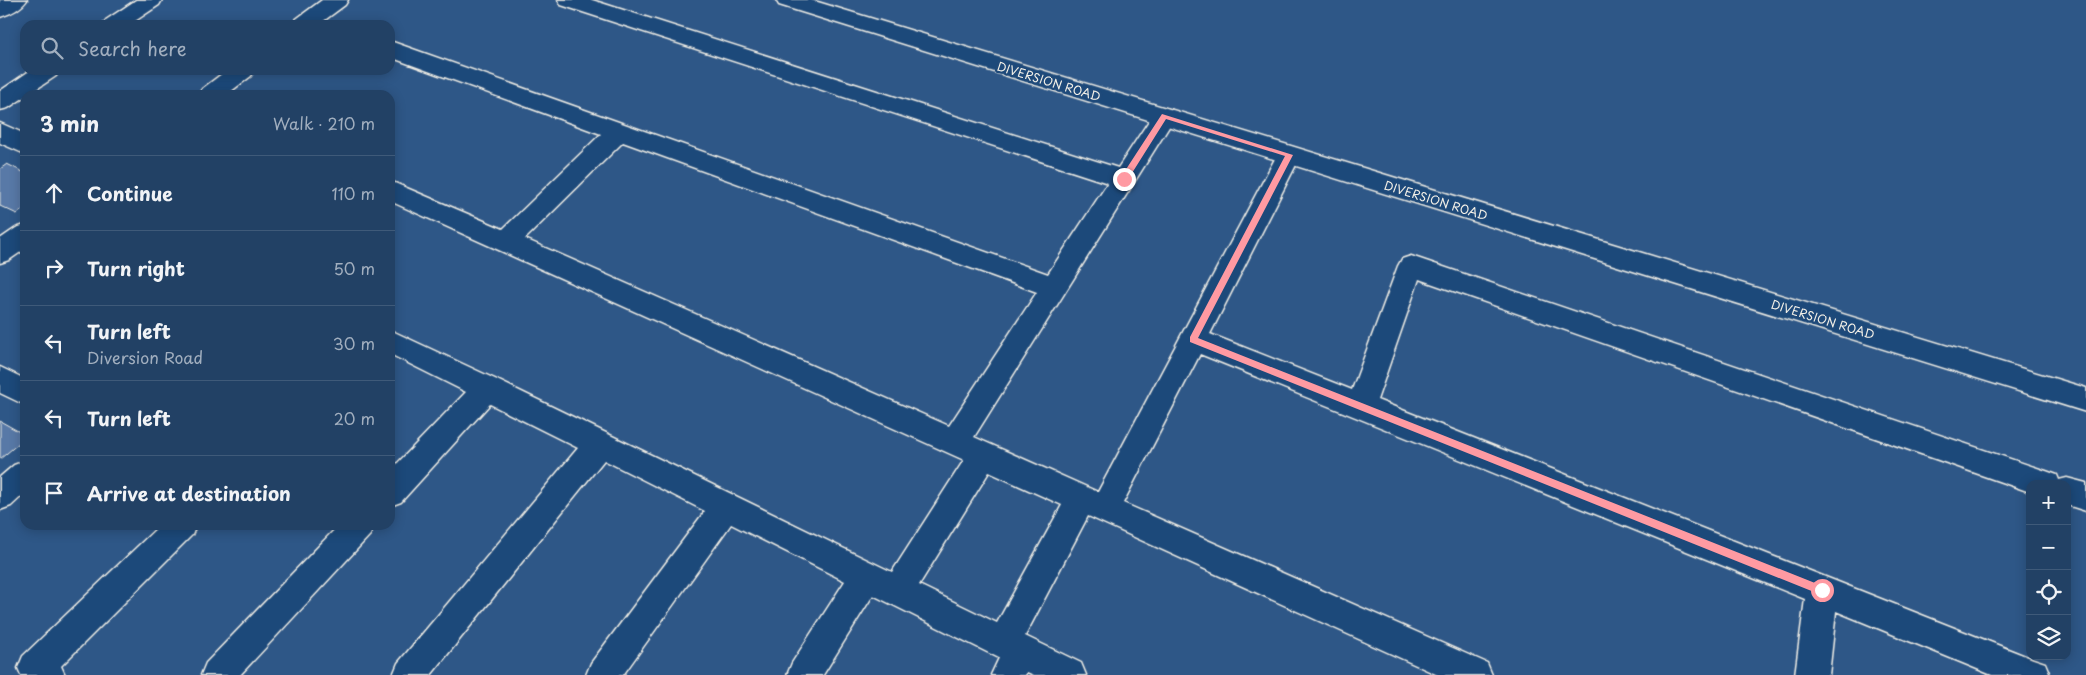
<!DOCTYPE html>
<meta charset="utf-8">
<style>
:root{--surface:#224165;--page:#2e4c6e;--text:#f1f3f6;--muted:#a2afbf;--line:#3f5a79}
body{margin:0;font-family:"Playpen Sans",sans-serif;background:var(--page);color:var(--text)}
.controls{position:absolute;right:15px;bottom:15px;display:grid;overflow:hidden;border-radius:10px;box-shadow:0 2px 12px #0003}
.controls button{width:45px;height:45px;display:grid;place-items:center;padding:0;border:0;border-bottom:1px solid var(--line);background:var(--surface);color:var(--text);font:25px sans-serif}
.stop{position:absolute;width:15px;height:15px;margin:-11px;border:4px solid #ff9aa2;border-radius:50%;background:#fff}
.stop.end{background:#ff9aa2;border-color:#fff;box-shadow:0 1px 5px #0008}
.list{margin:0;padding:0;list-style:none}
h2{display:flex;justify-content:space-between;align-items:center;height:65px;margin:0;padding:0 20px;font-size:21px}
h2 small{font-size:16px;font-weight:400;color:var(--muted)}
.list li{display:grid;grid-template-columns:32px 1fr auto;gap:15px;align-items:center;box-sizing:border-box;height:75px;padding:0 20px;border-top:1px solid var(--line)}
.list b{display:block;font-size:19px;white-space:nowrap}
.list p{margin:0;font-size:16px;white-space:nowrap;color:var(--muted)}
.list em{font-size:16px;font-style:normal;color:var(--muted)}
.icon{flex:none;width:28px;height:28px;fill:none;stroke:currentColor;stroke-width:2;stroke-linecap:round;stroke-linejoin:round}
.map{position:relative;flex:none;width:2086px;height:675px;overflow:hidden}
.search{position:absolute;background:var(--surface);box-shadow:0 2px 12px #0003;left:20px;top:20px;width:375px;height:55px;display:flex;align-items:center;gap:12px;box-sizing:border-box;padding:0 18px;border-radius:15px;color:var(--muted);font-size:19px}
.panel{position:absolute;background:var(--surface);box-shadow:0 2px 12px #0003;left:20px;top:90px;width:375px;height:440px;border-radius:15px}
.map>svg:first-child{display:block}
.building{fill:#5879a7;stroke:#f4f1e8}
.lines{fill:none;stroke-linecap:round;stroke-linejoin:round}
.street-casing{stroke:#f4f1e8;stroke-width:3}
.secondary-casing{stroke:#f4f1e8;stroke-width:3}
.street{fill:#1f4a7a;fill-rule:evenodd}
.secondary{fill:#1f4a7a;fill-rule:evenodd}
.route{fill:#ff9aa2}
.labels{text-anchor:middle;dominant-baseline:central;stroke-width:4.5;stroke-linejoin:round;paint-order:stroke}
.street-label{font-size:12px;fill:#f4f1e8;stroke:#1f4a7a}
</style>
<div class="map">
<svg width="2086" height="675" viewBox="0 0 2086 675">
<rect width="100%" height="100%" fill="#2e5787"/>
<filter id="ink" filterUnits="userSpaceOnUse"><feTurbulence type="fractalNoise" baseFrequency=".02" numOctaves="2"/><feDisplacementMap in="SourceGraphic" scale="10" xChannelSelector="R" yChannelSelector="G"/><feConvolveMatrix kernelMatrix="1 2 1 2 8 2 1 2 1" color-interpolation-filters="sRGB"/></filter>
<g filter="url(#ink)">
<!-- building -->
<g class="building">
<polygon points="7,164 25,173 25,208 17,214 0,206 0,169"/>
<polygon points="0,421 25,435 25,438 0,459"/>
</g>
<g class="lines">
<!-- street casing -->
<g class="street-casing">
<g id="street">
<polygon points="136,0 162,0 159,5 129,25 103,25 106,20"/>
<polygon points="322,0 348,0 345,5 318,25 292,25 295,20"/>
<path d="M558,0H592L1118,168L1156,110L1164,108L1172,110L1176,116L1172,122L974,437L1098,492L1277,155L1280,149L1289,146L1298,149L1301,155L1210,334L1352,390L1398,266L1402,259L1411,256L2046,471L2057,475L2059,480L2067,478L2086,483V511L2067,505V484H2030V492L1419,279L1377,400L2033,659L2045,663L2050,675H1992L1836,611L1829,675H1795L1805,599L1200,354L1123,503L1487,663L1492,675H1438L1088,516L1025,636L1081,663L1086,675H1034L1027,672L1025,675H991L999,658L873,595L823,675H787L792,663L845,581L731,524L623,675H586L591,663L705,511L604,460L431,675H393L398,663L578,448L490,404L401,502L390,506V471L466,392L390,354V330L497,380L892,572L964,460L390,201V181L503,229L601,134L390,57V41L1048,274L1108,183L561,5ZM623,142L1037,292L949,426L525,239ZM989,472L1062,505L997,623L919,585Z"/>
<polygon points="31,70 59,70 56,76 8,108 0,110 0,91"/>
<polygon points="227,70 254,70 251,76 226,95 198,95 202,89"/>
<polygon points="0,123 25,134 25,154 0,143"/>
<polygon points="25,225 25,249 9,260 0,263 0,239 16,228"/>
<polygon points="0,367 25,379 25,405 0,393"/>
<polygon points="25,461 25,493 11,506 0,510 0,477 14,465"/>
<polygon points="160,525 196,525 192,535 61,666 65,675 21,675 18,668 23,656"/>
<polygon points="339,525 374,525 370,535 240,675 201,675 206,663"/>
</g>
</g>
<!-- secondary casing -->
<g class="secondary-casing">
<g id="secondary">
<path d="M0,0H27C21,9 10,14 0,17Z"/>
<polygon points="776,0 811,0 2086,388 2086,412 779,5"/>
</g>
</g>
<!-- street -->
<use href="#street" class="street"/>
<!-- secondary -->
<use href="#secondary" class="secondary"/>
</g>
</g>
<!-- route -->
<polygon class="route" points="1162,114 1293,155 1198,338 1825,587 1825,594 1819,594 1190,342 1190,337 1285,156 1166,119 1127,181 1121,181 1121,177"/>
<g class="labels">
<!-- street labels -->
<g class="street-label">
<text transform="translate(1049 81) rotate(17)">DIVERSION ROAD</text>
<text transform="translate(1436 200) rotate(17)">DIVERSION ROAD</text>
<text transform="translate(1823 319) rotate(17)">DIVERSION ROAD</text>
</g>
</g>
</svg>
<div class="controls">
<button>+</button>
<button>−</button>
<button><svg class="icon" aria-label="locate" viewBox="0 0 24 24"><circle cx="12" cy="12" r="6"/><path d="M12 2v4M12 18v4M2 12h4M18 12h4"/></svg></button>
<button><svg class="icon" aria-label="layers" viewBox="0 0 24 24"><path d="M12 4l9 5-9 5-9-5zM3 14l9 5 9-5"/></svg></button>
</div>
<div class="stop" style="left:1822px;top:590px"></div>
<div class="stop end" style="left:1124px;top:179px"></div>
<div class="search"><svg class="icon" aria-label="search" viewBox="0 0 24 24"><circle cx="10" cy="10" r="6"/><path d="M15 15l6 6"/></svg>Search here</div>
<section class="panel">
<h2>3 min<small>Walk · 210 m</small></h2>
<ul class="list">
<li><svg class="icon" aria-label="ahead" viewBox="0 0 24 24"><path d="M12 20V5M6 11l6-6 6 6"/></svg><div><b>Continue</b></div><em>110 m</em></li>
<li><svg class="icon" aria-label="right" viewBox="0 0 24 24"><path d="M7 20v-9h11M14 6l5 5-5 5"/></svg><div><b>Turn right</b></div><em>50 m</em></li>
<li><svg class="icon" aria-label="left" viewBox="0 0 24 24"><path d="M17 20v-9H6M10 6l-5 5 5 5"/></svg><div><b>Turn left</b><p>Diversion Road</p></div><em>30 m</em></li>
<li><svg class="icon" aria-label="left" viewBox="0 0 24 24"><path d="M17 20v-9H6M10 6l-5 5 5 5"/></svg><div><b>Turn left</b></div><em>20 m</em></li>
<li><svg class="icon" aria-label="arrive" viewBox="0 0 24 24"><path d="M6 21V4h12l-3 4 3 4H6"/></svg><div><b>Arrive at destination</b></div></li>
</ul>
</section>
</div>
